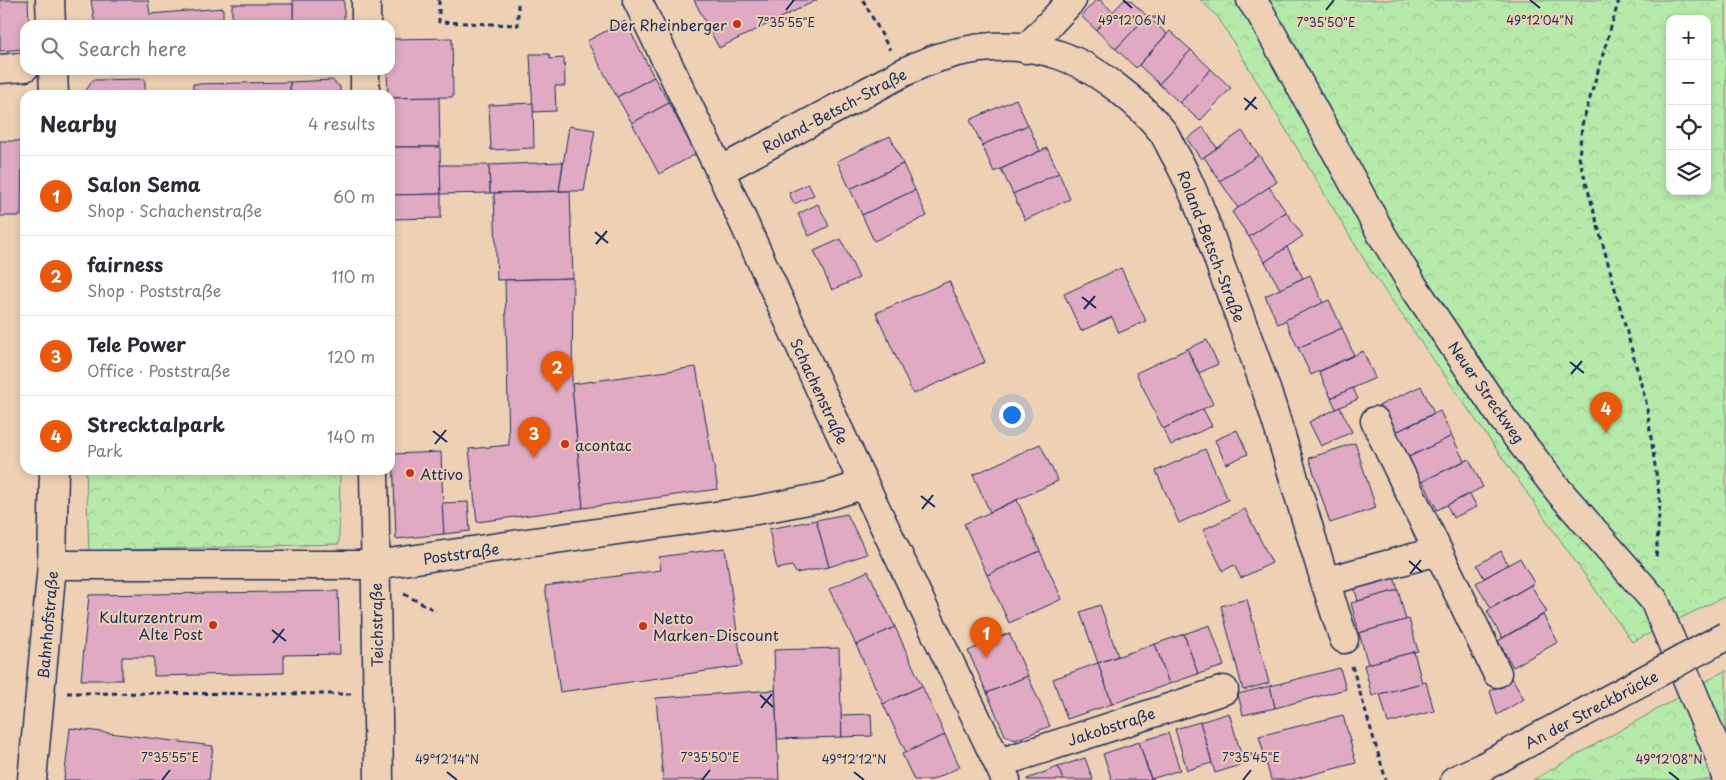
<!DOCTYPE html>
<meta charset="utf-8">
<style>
:root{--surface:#fff;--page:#f7f7f7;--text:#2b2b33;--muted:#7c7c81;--line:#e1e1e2;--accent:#ea580c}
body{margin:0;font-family:"Playpen Sans",sans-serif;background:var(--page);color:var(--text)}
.controls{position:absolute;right:15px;top:15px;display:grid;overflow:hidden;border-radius:10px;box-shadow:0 2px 8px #0003}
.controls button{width:45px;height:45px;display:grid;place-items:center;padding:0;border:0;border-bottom:1px solid var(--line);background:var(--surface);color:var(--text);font:25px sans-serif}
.you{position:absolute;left:1011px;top:414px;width:18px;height:18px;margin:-12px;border:4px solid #fff;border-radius:50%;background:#1a73e8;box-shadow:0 0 0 8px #1a73e833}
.badge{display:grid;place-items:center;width:32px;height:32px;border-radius:50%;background:var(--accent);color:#fff;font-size:16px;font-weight:700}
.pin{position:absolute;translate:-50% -41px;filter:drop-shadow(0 1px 2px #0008)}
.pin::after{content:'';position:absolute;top:26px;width:18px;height:15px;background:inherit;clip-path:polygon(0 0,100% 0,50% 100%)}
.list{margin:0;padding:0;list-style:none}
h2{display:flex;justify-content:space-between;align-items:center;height:65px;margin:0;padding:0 20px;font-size:21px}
h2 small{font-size:16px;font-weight:400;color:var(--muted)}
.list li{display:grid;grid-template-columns:32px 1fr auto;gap:15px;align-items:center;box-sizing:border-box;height:80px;padding:0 20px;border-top:1px solid var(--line)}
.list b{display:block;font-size:19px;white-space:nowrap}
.list p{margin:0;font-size:16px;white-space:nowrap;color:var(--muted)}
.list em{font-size:16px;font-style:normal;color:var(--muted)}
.icon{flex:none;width:28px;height:28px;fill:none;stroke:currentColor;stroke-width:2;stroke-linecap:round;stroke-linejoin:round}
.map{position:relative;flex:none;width:1726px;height:780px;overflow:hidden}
.search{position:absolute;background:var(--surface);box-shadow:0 2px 8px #0003;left:20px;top:20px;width:375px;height:55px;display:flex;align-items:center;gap:12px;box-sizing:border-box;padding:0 18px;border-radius:15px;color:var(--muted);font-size:19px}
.panel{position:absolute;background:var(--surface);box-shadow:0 2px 8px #0003;left:20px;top:90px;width:375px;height:385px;border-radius:15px}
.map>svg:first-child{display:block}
.forest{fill:url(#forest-crowns);stroke:#688c84;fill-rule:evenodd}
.building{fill:#e0aac3;stroke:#1b2f5e}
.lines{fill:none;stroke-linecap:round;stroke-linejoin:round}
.minor-casing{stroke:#1b2f5e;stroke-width:31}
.major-casing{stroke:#1b2f5e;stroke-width:31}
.path{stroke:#1b2f5e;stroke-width:3;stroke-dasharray:5 4;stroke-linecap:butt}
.minor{stroke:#eed1b4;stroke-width:28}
.major{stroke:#eed1b4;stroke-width:28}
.minor-bridge-casing{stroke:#1b2f5e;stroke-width:31;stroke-linecap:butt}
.minor-bridge{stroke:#eed1b4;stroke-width:28}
.ticks{fill:none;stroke:#1b2f5e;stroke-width:2}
.poi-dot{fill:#c8321e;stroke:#eed1b4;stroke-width:2}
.labels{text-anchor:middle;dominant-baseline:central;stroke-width:4;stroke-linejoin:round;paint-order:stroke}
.poi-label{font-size:15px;fill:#1b2f5e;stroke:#eed1b4;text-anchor:start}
.street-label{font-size:15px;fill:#1b2f5e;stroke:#eed1b4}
.ticks-label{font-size:12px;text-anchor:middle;fill:#1b2f5e;stroke:#eed1b4;stroke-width:4;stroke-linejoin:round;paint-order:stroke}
</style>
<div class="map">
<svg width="1726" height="780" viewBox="0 0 1726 780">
<defs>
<pattern id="forest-crowns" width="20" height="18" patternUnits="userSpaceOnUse" patternTransform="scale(1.25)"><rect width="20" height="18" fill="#b6eaaa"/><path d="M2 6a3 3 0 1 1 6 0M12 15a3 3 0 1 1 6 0" fill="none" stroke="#9cc995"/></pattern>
</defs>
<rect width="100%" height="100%" fill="#eed1b4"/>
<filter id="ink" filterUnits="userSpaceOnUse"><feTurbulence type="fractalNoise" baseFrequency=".02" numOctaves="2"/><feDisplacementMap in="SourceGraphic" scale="10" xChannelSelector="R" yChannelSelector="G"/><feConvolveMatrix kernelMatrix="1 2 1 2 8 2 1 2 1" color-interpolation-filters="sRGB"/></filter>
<g filter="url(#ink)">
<!-- forest -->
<g class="forest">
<path d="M1200,0H1726V596L1632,642L1371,271L1218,17ZM1670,19H1707V191H1670Z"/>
<polygon points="86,470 340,470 339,544 89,551"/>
<polygon points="1726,670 1726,780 1533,780"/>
</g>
<!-- building -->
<g class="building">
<polygon points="0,0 28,0 29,25 25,25 25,49 0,51"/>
<polygon points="91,0 148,0 150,14 223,8 223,25 95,25"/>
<rect x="293" y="0" width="51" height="25"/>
<polygon points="694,0 817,0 719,48"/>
<polygon points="1096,0 1100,0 1113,12 1096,30 1081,16"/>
<polygon points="1124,0 1130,0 1147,16 1116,49 1096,30"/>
<rect x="232" y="4" width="61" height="21"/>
<polygon points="1147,16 1167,34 1136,68 1116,49"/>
<polygon points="625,21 654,77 617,97 587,41"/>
<polygon points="1170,31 1191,50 1159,84 1139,65"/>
<polygon points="452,38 453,97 390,98 390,95 388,95 387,70 390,70 390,39"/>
<polygon points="1191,50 1211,69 1180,103 1159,84"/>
<polygon points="530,54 549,54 550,59 564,58 565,86 555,86 556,111 533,112"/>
<polygon points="1211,69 1231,88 1200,121 1180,103"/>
<polygon points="654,77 669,103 632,123 617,97"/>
<polygon points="145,79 145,95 83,95 93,80"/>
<polygon points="332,80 340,87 340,95 290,95 290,82"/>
<polygon points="290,82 290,95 193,95 193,84"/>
<polygon points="439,97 440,147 390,147 390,98"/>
<polygon points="1016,99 1028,125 982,145 970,120"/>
<polygon points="533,103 534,148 491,150 489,105"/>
<polygon points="669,103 696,154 659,174 632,123"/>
<polygon points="1028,125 1040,151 994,172 982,145"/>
<polygon points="569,126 595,130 584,191 559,191"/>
<polygon points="1203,127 1217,148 1201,159 1187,139"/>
<polygon points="1242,131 1259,155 1220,181 1204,157"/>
<polygon points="890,136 903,164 850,189 837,161"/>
<polygon points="0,141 22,141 21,216 0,216"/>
<polygon points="390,147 440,147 441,194 390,195"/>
<polygon points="1047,148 1059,173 1013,194 1001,169"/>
<polygon points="1259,155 1277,182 1238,208 1220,181"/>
<polygon points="563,162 559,191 490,193 489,165"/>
<polygon points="903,164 915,190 862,215 850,189"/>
<polygon points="440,165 489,165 490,193 441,194"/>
<polygon points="1059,173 1070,199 1025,220 1013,194"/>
<polygon points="808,184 814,195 794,204 789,193"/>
<polygon points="1269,187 1286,212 1249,237 1232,212"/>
<polygon points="915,190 927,216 874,241 862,215"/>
<polygon points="570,191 573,278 497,280 494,193"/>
<polygon points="441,194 441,218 390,219 390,195"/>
<polygon points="818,204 829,226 809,236 798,214"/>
<polygon points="1286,212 1303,236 1265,262 1249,237"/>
<polygon points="841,239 859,278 832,290 814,251"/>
<polygon points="1287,247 1303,278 1280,289 1265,262"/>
<polygon points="1121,268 1146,321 1119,333 1112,317 1081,331 1064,294"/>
<polygon points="1310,275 1323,303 1278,324 1265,296"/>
<polygon points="573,278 572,384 583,508 477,522 469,449 509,445 505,280"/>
<polygon points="949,281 985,362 913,394 876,313"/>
<polygon points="1329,300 1342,328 1298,348 1285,320"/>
<polygon points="1342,328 1354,355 1311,375 1298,348"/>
<polygon points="1207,340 1218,364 1199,373 1187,349"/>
<polygon points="1187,349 1213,404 1163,429 1136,373"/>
<polygon points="1363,351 1375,378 1331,398 1319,372"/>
<polygon points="696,367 718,489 583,508 572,384"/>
<polygon points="1421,386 1434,413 1390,435 1376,407"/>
<polygon points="1353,388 1358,399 1336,409 1331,398"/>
<polygon points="1340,407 1352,432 1321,446 1309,422"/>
<polygon points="1203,409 1212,426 1171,445 1163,429"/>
<polygon points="1440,411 1452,436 1407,458 1394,433"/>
<polygon points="1237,430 1248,454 1226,464 1215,440"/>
<polygon points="1452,436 1464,461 1419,483 1407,458"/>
<polygon points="1355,443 1376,508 1330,523 1309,458"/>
<polygon points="1040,444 1058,481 990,512 973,475"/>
<polygon points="1205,449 1228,500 1179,523 1156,471"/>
<polygon points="441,452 444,534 396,539 393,454"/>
<polygon points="1469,459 1483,487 1437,510 1423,481"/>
<polygon points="1470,494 1477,507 1453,518 1447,505"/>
<polygon points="1017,500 1040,551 987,575 964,524"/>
<polygon points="468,502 470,531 444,534 442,503"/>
<polygon points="1245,509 1272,563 1241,578 1234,565 1223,571 1203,530"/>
<polygon points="847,514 867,554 829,567 816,520"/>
<polygon points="816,520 829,567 796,573 792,566 777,569 769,529"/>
<polygon points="725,548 742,666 560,692 545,586 661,570 659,557"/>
<polygon points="1040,551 1062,599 1009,623 987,575"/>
<polygon points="1501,551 1508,565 1484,578 1477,565"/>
<polygon points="1520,558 1534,583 1491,608 1476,583"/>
<polygon points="868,571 895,627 856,645 829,589"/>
<polygon points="1393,574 1398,590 1358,601 1353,584"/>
<polygon points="1531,585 1547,612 1502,638 1487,611"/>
<polygon points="1398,590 1406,620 1359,633 1351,603"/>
<polygon points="338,591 340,654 284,655 284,673 154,676 154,657 122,657 122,680 81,680 89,595"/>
<polygon points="1247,599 1269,683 1243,690 1221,606"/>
<polygon points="1100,605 1118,656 1098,663 1080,612"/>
<polygon points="1543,615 1558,642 1513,667 1498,641"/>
<polygon points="1409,619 1418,651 1368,664 1359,633"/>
<polygon points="1210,625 1224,666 1198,674 1184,634"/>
<polygon points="895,627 922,686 883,704 856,645"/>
<polygon points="1009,633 1028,676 987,693 968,651"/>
<polygon points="1184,634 1198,674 1169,684 1155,644"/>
<polygon points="1155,644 1169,684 1112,704 1098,663"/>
<polygon points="839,648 842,737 777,739 774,650"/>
<polygon points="1414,652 1422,683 1372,696 1364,665"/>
<polygon points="1098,663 1112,704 1067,719 1053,679"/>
<polygon points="1340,668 1346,689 1275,708 1270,686"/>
<polygon points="1028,676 1050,726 1015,740 1005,735 987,693"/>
<polygon points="1512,678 1524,699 1497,715 1490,691"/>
<polygon points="1426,682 1434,711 1388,723 1380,694"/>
<polygon points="922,686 945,735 906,752 883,704"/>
<polygon points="1270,686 1275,708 1243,715 1238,694"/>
<polygon points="775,690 779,780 663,780 656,698"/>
<polygon points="1229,713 1244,764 1215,773 1200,722"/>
<polygon points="871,714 872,736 842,737 841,715"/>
<polygon points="1343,715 1356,763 1291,780 1271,780 1259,736"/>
<polygon points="1200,722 1212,763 1187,770 1175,729"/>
<polygon points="70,728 213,746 209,780 64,780"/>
<polygon points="1168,733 1180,770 1151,779 1139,742"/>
<polygon points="945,735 960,767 932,780 914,780 902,754"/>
<polygon points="1139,742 1151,780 1112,780 1103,754"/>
<polygon points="1085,758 1093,780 1063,780 1058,767"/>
<polygon points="1058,767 1063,780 1027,780 1027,779"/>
</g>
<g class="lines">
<!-- minor casing -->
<g class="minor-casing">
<g id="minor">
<polyline points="50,0 51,25"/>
<polyline points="637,0 720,171 854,463 1006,780"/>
<polyline points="1251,0 1261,14 1382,235 1414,287 1503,419 1558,490 1654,600 1719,755 1726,777"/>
<polyline points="1026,49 1072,0"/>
<polyline points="53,70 54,95"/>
<polyline points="365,70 365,95"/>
<path d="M720,171L902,73C949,49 1004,38 1056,54C1094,66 1138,101 1163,132C1168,140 1172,150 1177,158C1196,194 1209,232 1222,270C1239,314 1256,359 1271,404C1296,482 1317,561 1344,639"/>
<polyline points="1375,421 1438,551"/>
<polyline points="374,470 379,780"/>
<polyline points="52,565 375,565 757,510 828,496 864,484"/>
<polyline points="1324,582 1438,551 1497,673"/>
<polyline points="999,763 1224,690"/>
<polyline points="32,780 52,565 54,470"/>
<polyline points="1455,780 1483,767"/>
</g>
</g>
<!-- major casing -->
<g class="major-casing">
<g id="major">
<polyline points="366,25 366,0"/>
<polyline points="0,69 25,67"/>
</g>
</g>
<!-- path -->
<g class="path">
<polyline points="439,0 439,22 518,25 518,0"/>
<polyline points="863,0 890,50"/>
<polyline points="1619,0 1582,125 1579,157 1646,402 1660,501 1656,559"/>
<polyline points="404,594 436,611"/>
<polyline points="1352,666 1386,780"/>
<polyline points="67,693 351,694"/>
</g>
<!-- minor -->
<use href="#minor" class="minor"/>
<!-- major -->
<use href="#major" class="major"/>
<!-- minor-bridge casing -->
<g class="minor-bridge-casing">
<polyline id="minor-bridge" points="1483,767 1726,636"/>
</g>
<!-- minor-bridge -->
<use href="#minor-bridge" class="minor-bridge"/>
</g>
</g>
<!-- ticks -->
<path class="ticks" d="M1123,0L1132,8M1530,0L1540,8M786,10L794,0M1326,10L1334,0M1244,98L1257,109M1245,110L1256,97M595,232L608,243M596,244L607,231M1082,297L1096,308M1084,309L1095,296M1570,362L1584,373M1571,374L1582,361M433,431L447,442M435,444L446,430M921,496L935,507M922,509L933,495M1409,561L1422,572M1410,574L1421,560M272,630L286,641M273,643L284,629M760,695L773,707M761,708L772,694M447,772L457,780M854,772L864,780M1669,772L1679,780M162,780L170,770M702,780L710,770M1243,780L1251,770"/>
<!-- markers -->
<g class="poi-dot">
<circle cx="737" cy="24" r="5"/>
<circle cx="565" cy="444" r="5"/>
<circle cx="410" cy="473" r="5"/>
<circle cx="213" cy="625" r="5"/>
<circle cx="643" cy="626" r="5"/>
</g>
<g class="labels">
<!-- poi labels -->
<g class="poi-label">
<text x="727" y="24" text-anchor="end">Der Rheinberger</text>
<text x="575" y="444">acontac</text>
<text x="420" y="473">Attivo</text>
<text x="203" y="616" text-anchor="end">Kulturzentrum<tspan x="203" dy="17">Alte Post</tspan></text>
<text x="653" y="617">Netto<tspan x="653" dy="17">Marken-Discount</tspan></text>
</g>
<!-- street labels -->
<g class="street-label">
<text transform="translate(834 110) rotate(-28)">Roland-Betsch-Straße</text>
<text transform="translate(1212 246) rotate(69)">Roland-Betsch-Straße</text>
<text transform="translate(820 391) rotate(65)">Schachenstraße</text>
<text transform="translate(1487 392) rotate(55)">Neuer Streckweg</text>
<text transform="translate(461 553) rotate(-8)">Poststraße</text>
<text transform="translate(47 625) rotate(-85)">Bahnhofstraße</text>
<text transform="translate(376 625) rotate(-91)">Teichstraße</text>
<text transform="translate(1591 709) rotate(-28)">An der Streckbrücke</text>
<text transform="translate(1111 726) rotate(-18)">Jakobstraße</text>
</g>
</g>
<g class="ticks-label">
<text x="1132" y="25">49°12'06"N</text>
<text x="1540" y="25">49°12'04"N</text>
<text x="786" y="27">7°35'55"E</text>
<text x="1326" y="27">7°35'50"E</text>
<text x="170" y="762">7°35'55"E</text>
<text x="710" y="762">7°35'50"E</text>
<text x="1251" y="762">7°35'45"E</text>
<text x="447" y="764">49°12'14"N</text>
<text x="854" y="764">49°12'12"N</text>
<text x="1669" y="764">49°12'08"N</text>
</g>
</svg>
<div class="controls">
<button>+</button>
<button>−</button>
<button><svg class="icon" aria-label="locate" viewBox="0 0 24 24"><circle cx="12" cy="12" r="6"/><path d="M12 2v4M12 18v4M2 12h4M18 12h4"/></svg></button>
<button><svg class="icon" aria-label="layers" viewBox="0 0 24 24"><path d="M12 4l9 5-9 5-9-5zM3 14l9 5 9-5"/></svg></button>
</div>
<div class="you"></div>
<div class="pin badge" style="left:986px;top:658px">1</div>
<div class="pin badge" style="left:557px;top:392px">2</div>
<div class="pin badge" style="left:534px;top:458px">3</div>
<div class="pin badge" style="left:1606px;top:433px">4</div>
<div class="search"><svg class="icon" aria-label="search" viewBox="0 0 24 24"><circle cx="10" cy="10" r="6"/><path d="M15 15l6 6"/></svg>Search here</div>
<section class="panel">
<h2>Nearby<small>4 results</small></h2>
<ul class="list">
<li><span class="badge">1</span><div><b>Salon Sema</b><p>Shop · Schachenstraße</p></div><em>60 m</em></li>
<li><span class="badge">2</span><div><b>fairness</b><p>Shop · Poststraße</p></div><em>110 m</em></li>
<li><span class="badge">3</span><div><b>Tele Power</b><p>Office · Poststraße</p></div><em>120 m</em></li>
<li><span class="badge">4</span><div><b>Strecktalpark</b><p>Park</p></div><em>140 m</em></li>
</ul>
</section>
</div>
